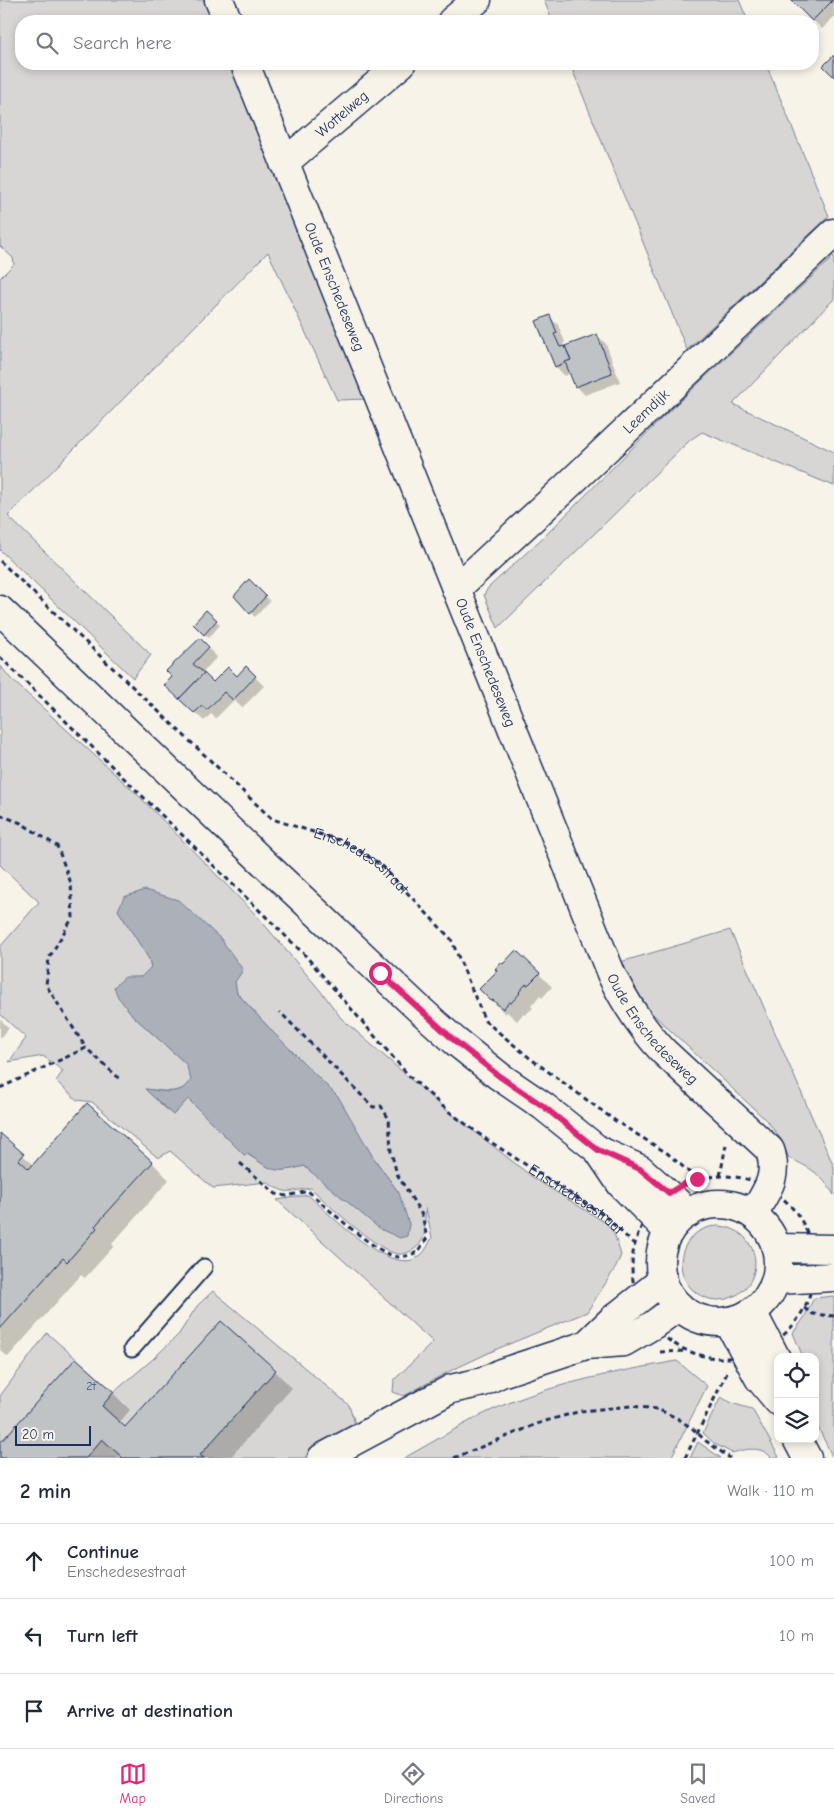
<!DOCTYPE html>
<meta charset="utf-8">
<style>
:root{--surface:#fff;--page:#f2f2f3;--text:#1f2937;--muted:#747a83;--line:#e0e1e3;--accent:#db2777}
body{margin:0;font-family:"Comic Neue",sans-serif;background:var(--page);color:var(--text)}
.controls{position:absolute;right:15px;bottom:15px;display:grid;overflow:hidden;border-radius:10px;box-shadow:0 2px 8px #0003}
.controls button{width:45px;height:45px;display:grid;place-items:center;padding:0;border:0;border-bottom:1px solid var(--line);background:var(--surface);color:var(--text);font:25px sans-serif}
.scale{position:absolute;left:15px;bottom:12px;width:76px;box-sizing:border-box;padding-left:5px;border:2px solid #1b2f5e;border-top:0;font-size:14px;line-height:18px;white-space:nowrap;color:#1b2f5e;-webkit-text-stroke:4px #f7f3e8;paint-order:stroke}
.stop{position:absolute;width:15px;height:15px;margin:-11px;border:4px solid #db2777;border-radius:50%;background:#fff}
.stop.end{background:#db2777;border-color:#fff;box-shadow:0 1px 5px #0008}
.list{margin:0;padding:0;list-style:none}
h2{display:flex;justify-content:space-between;align-items:center;height:65px;margin:0;padding:0 20px;font-size:21px}
h2 small{font-size:16px;font-weight:400;color:var(--muted)}
.list li{display:grid;grid-template-columns:32px 1fr auto;gap:15px;align-items:center;box-sizing:border-box;height:75px;padding:0 20px;border-top:1px solid var(--line)}
.list b{display:block;font-size:19px;white-space:nowrap}
.list p{margin:0;font-size:16px;white-space:nowrap;color:var(--muted)}
.list em{font-size:16px;font-style:normal;color:var(--muted)}
.icon{flex:none;width:28px;height:28px;fill:none;stroke:currentColor;stroke-width:2;stroke-linecap:round;stroke-linejoin:round}
.map{position:relative;flex:none;width:834px;height:1458px;overflow:hidden}
.search{position:absolute;background:var(--surface);box-shadow:0 2px 8px #0003;left:15px;right:15px;top:15px;height:55px;display:flex;align-items:center;gap:12px;box-sizing:border-box;padding:0 18px;border-radius:20px;color:var(--muted);font-size:19px}
.sheet{height:290px;background:var(--surface)}
nav{display:flex;justify-content:space-around;align-items:center;box-sizing:border-box;height:70px;border-top:1px solid var(--line);background:var(--surface);font-size:14px;color:var(--muted)}
nav a{display:grid;justify-items:center;gap:2px}
nav .on{color:var(--accent)}
.map>svg:first-child{display:block}
.green{fill:#d7d6d4;stroke:#798299;fill-rule:evenodd}
.water{fill:#acb0b9;stroke:#727c95}
.shadow{fill:#0003}
.building{fill:#c0c3c5;stroke:#1b2f5e}
.lines{fill:none;stroke-linecap:round;stroke-linejoin:round}
.lane-casing{stroke:#1b2f5e;stroke-width:19}
.street-casing{stroke:#1b2f5e;stroke-width:31}
.secondary-casing{stroke:#1b2f5e;stroke-width:31}
.path{stroke:#1b2f5e;stroke-width:3;stroke-dasharray:5 4;stroke-linecap:butt}
.lane{stroke:#f7f3e8;stroke-width:15}
.street{stroke:#f7f3e8;stroke-width:28}
.secondary{stroke:#f7f3e8;stroke-width:28}
.route{stroke:#db2777;stroke-width:6}
.labels{text-anchor:middle;dominant-baseline:central;stroke-width:5;stroke-linejoin:round;paint-order:stroke}
.number-label{font-size:12px;fill:#445478}
.street-label{font-size:15px;fill:#1b2f5e;stroke:#f7f3e8}
</style>
<div class="map">
<svg width="834" height="1458" viewBox="0 0 834 1458">
<rect width="100%" height="100%" fill="#f7f3e8"/>
<filter id="ink" filterUnits="userSpaceOnUse"><feTurbulence type="fractalNoise" baseFrequency=".02" numOctaves="2"/><feDisplacementMap in="SourceGraphic" scale="10" xChannelSelector="R" yChannelSelector="G"/><feConvolveMatrix kernelMatrix="1 2 1 2 8 2 1 2 1" color-interpolation-filters="sRGB"/></filter>
<g filter="url(#ink)">
<!-- green -->
<g class="green">
<polygon points="0,0 204,0 213,21 21,21 21,64 231,64 285,190 368,399 337,400 268,252 8,516 151,655 133,678 0,550 0,278 14,264 13,258 0,246"/>
<polygon points="544,0 739,0 748,21 552,21"/>
<polygon points="570,64 766,64 829,216 687,350"/>
<polygon points="834,256 834,299 733,404 834,452 834,486 702,432 690,440 498,628 484,595 488,588 550,531 666,414"/>
<path d="M0,665L10,678L139,796L257,916L324,995L341,1018L438,1103L535,1179L606,1223L614,1233L621,1255L616,1267L587,1312L497,1349L446,1373L404,1396L393,1392L394,1380L433,1342L277,1200L308,1195C328,1212 393,1281 421,1255C426,1251 429,1243 432,1238L426,1208C424,1217 427,1234 421,1242C417,1249 406,1255 398,1254C379,1252 326,1203 311,1188C289,1191 287,1196 267,1182L213,1188L170,1151L158,1158L92,1102L77,1100L56,1081L63,1071L43,1056L9,1062L26,1038L0,1014V947L39,902L0,865ZM118,910L235,982L237,993L271,1030L373,1157L399,1193L322,1180L304,1166C275,1174 272,1170 247,1154L244,1155L188,1099L173,1115L145,1089C164,1090 179,1097 192,1080L186,1064L133,1016L125,978L141,977L151,967L149,959Z"/>
<path d="M730,930L834,1167V1195C821,1174 811,1168 789,1158L780,1138L767,1121L639,1001L617,963Z"/>
<circle cx="718" cy="1263" r="37"/>
<polygon points="213,1291 349,1405 354,1420 355,1428 352,1432 303,1458 0,1458 0,1396 47,1333 114,1392 153,1359 179,1334 197,1306"/>
<polygon points="834,1296 834,1458 833,1458 815,1421 815,1357 803,1357 793,1333 804,1318 814,1298"/>
<path d="M677,1361L707,1386L671,1458H404C437,1440 471,1418 506,1404C561,1382 620,1371 677,1361Z"/>
<path d="M721,1397L731,1403L752,1409L779,1457L772,1458C761,1445 746,1449 732,1453L715,1444L703,1433Z"/>
<polygon points="698,1442 721,1458 690,1458"/>
</g>
<!-- water -->
<path class="water" d="M145,890L178,900L221,939L243,970L235,982L237,993L271,1030L339,1098L373,1157L399,1193L409,1224L407,1236L400,1238L380,1229L304,1166C274,1174 273,1171 248,1154L244,1155L188,1099L173,1115L145,1089C163,1091 180,1097 191,1080L186,1064L133,1016L118,997L114,987L125,977H141L151,967L149,959L118,910L124,897Z"/>
<!-- shadow -->
<g class="shadow">
<polygon points="793,0 834,0 834,17 822,29"/>
<polygon points="549,316 558,325 565,342 563,344 564,347 597,335 606,344 620,382 585,395 576,386 571,373 565,376 556,367 537,322"/>
<polygon points="250,581 270,601 255,617 235,597"/>
<polygon points="206,612 220,625 209,638 194,624"/>
<polygon points="200,640 217,657 202,673 213,684 237,677 246,668 264,686 242,708 234,700 216,718 211,714 204,721 175,694 173,677"/>
<polygon points="517,952 552,987 542,998 540,996 531,1006 533,1008 525,1015 523,1014 517,1021 507,1012 505,1014 481,989"/>
<polygon points="0,1019 9,1028 0,1038"/>
<polygon points="0,1135 34,1165 152,1162 169,1180 112,1244 114,1246 85,1278 81,1275 8,1357 0,1350"/>
<polygon points="275,1371 292,1388 230,1458 123,1458 120,1456 118,1458 0,1458 0,1445 113,1393 130,1410 119,1423 126,1429"/>
</g>
<!-- building -->
<g class="building">
<polygon points="791,0 833,0 812,21"/>
<polygon points="834,55 834,77 823,66"/>
<polygon points="550,315 557,333 554,334 560,347 565,346 571,360 555,367 536,321"/>
<polygon points="597,334 612,373 575,387 565,362 571,360 565,346"/>
<polygon points="249,579 266,596 250,614 234,596"/>
<polygon points="206,610 217,620 204,635 193,624"/>
<polygon points="200,638 209,647 193,664 204,673 179,699 164,685 172,677 166,671"/>
<polygon points="246,666 256,676 233,700 224,692 207,710 202,706 194,713 179,699 204,673 213,682 228,667 237,676"/>
<polygon points="516,950 540,973 528,985 526,984 519,992 520,993 511,1003 509,1002 503,1009 493,1000 491,1001 479,989 497,971 495,969 501,962 503,964"/>
<polygon points="87,1103 153,1162 95,1226 97,1228 67,1262 63,1258 0,1329 0,1133 24,1154 19,1160 29,1169"/>
<polygon points="221,1321 276,1370 200,1455 204,1458 123,1458 102,1439 86,1458 0,1458 0,1443 76,1358 114,1392 102,1406 125,1427"/>
</g>
<g class="lines">
<!-- lane casing -->
<g class="lane-casing">
<polyline id="lane" points="132,1349 204,1267"/>
</g>
<!-- street casing -->
<g class="street-casing">
<g id="street">
<polyline points="219,0 228,21"/>
<polyline points="452,21 477,0"/>
<path id="s3" d="M245,64L612,976C626,1004 642,1029 664,1052L770,1150C779,1177 766,1192 753,1214"/>
<path id="s4" d="M284,163L401,64"/>
<path id="s5" d="M456,589L564,489L834,233"/>
</g>
</g>
<!-- secondary casing -->
<g class="secondary-casing">
<g id="secondary">
<polyline points="0,610 265,864 417,1007 455,1041 499,1076 543,1106 598,1150 640,1169 689,1213"/>
<polyline points="598,1150 621,1184 669,1232"/>
<circle cx="719" cy="1263" r="59"/>
<polyline points="776,1248 834,1249"/>
<polyline points="776,1280 834,1277"/>
<polyline points="752,1312 778,1362"/>
<polyline points="728,1321 759,1378 778,1401"/>
<polyline points="586,1345 612,1320 663,1280"/>
<polyline points="797,1439 807,1458"/>
<polyline points="322,1458 451,1389 483,1382 501,1373 586,1345 624,1342 653,1325 679,1306"/>
</g>
</g>
<!-- path -->
<g class="path">
<path id="s1" d="M0,561L272,819L345,842L380,864L451,939L485,1021L531,1059L617,1122L667,1153L697,1179"/>
<path id="s2" d="M0,657L304,954L409,1076L448,1111L486,1139L605,1216L634,1244"/>
<polyline points="0,815 21,823 57,846 71,883 73,917 49,958 46,985 86,1048"/>
<polyline points="0,1088 86,1048 121,1080"/>
<path d="M240,1163L276,1194L287,1196L308,1191C324,1205 379,1257 399,1257C405,1257 412,1254 418,1252L427,1238L422,1215L397,1174L391,1152L389,1119L381,1106L373,1107L280,1012"/>
<circle cx="723" cy="1267" r="91"/>
<polyline points="720,1176 726,1145"/>
<polyline points="804,1308 813,1314 834,1316"/>
<polyline points="660,1352 687,1351"/>
<polyline points="454,1458 542,1422 581,1411 631,1406 657,1409 677,1418 693,1429 706,1441 730,1458"/>
<polyline points="685,1458 727,1373"/>
</g>
<!-- lane -->
<use href="#lane" class="lane"/>
<!-- street -->
<use href="#street" class="street"/>
<!-- secondary -->
<use href="#secondary" class="secondary"/>
</g>
</g>
<g class="lines" filter="url(#ink)">
<!-- route -->
<polyline class="route" points="380,973 455,1041 499,1076 543,1106 598,1150 640,1169 669,1193 682,1185 697,1179"/>
</g>
<g class="labels">
<!-- number labels -->
<g class="number-label">
<text x="91" y="1386">2t</text>
</g>
<!-- street labels -->
<g class="street-label">
<text stroke="none"><textPath href="#s4" startOffset="76">Wottelweg</textPath></text>
<text stroke="none"><textPath href="#s3" startOffset="240">Oude Enschedeseweg</textPath></text>
<text stroke="none"><textPath href="#s5" startOffset="260">Leemdijk</textPath></text>
<text stroke="none"><textPath href="#s3" startOffset="645">Oude Enschedeseweg</textPath></text>
<text stroke="none"><textPath href="#s1" startOffset="475">Enschedesestraat</textPath></text>
<text stroke="none"><textPath href="#s3" startOffset="1050">Oude Enschedeseweg</textPath></text>
<text stroke="none"><textPath href="#s2" startOffset="794">Enschedesestraat</textPath></text>
</g>
</g>
</svg>
<div class="controls">
<button><svg class="icon" aria-label="locate" viewBox="0 0 24 24"><circle cx="12" cy="12" r="6"/><path d="M12 2v4M12 18v4M2 12h4M18 12h4"/></svg></button>
<button><svg class="icon" aria-label="layers" viewBox="0 0 24 24"><path d="M12 4l9 5-9 5-9-5zM3 14l9 5 9-5"/></svg></button>
</div>
<div class="scale">20 m</div>
<div class="stop" style="left:380px;top:973px"></div>
<div class="stop end" style="left:697px;top:1179px"></div>
<div class="search"><svg class="icon" aria-label="search" viewBox="0 0 24 24"><circle cx="10" cy="10" r="6"/><path d="M15 15l6 6"/></svg>Search here</div>
</div>
<section class="sheet">
<h2>2 min<small>Walk · 110 m</small></h2>
<ul class="list">
<li><svg class="icon" aria-label="ahead" viewBox="0 0 24 24"><path d="M12 20V5M6 11l6-6 6 6"/></svg><div><b>Continue</b><p>Enschedesestraat</p></div><em>100 m</em></li>
<li><svg class="icon" aria-label="left" viewBox="0 0 24 24"><path d="M17 20v-9H6M10 6l-5 5 5 5"/></svg><div><b>Turn left</b></div><em>10 m</em></li>
<li><svg class="icon" aria-label="arrive" viewBox="0 0 24 24"><path d="M6 21V4h12l-3 4 3 4H6"/></svg><div><b>Arrive at destination</b></div></li>
</ul>
</section>
<nav>
<a class="on"><svg class="icon" aria-label="map" viewBox="0 0 24 24"><path d="M3 6l6-2 6 2 6-2v14l-6 2-6-2-6 2zM9 4v14M15 6v14"/></svg>Map</a>
<a><svg class="icon" aria-label="directions" viewBox="0 0 24 24"><path d="M12 3l9 9-9 9-9-9zM9 14v-3h6M13 9l2 2-2 2"/></svg>Directions</a>
<a><svg class="icon" aria-label="saved" viewBox="0 0 24 24"><path d="M7 4h10v16l-5-4-5 4z"/></svg>Saved</a>
</nav>
